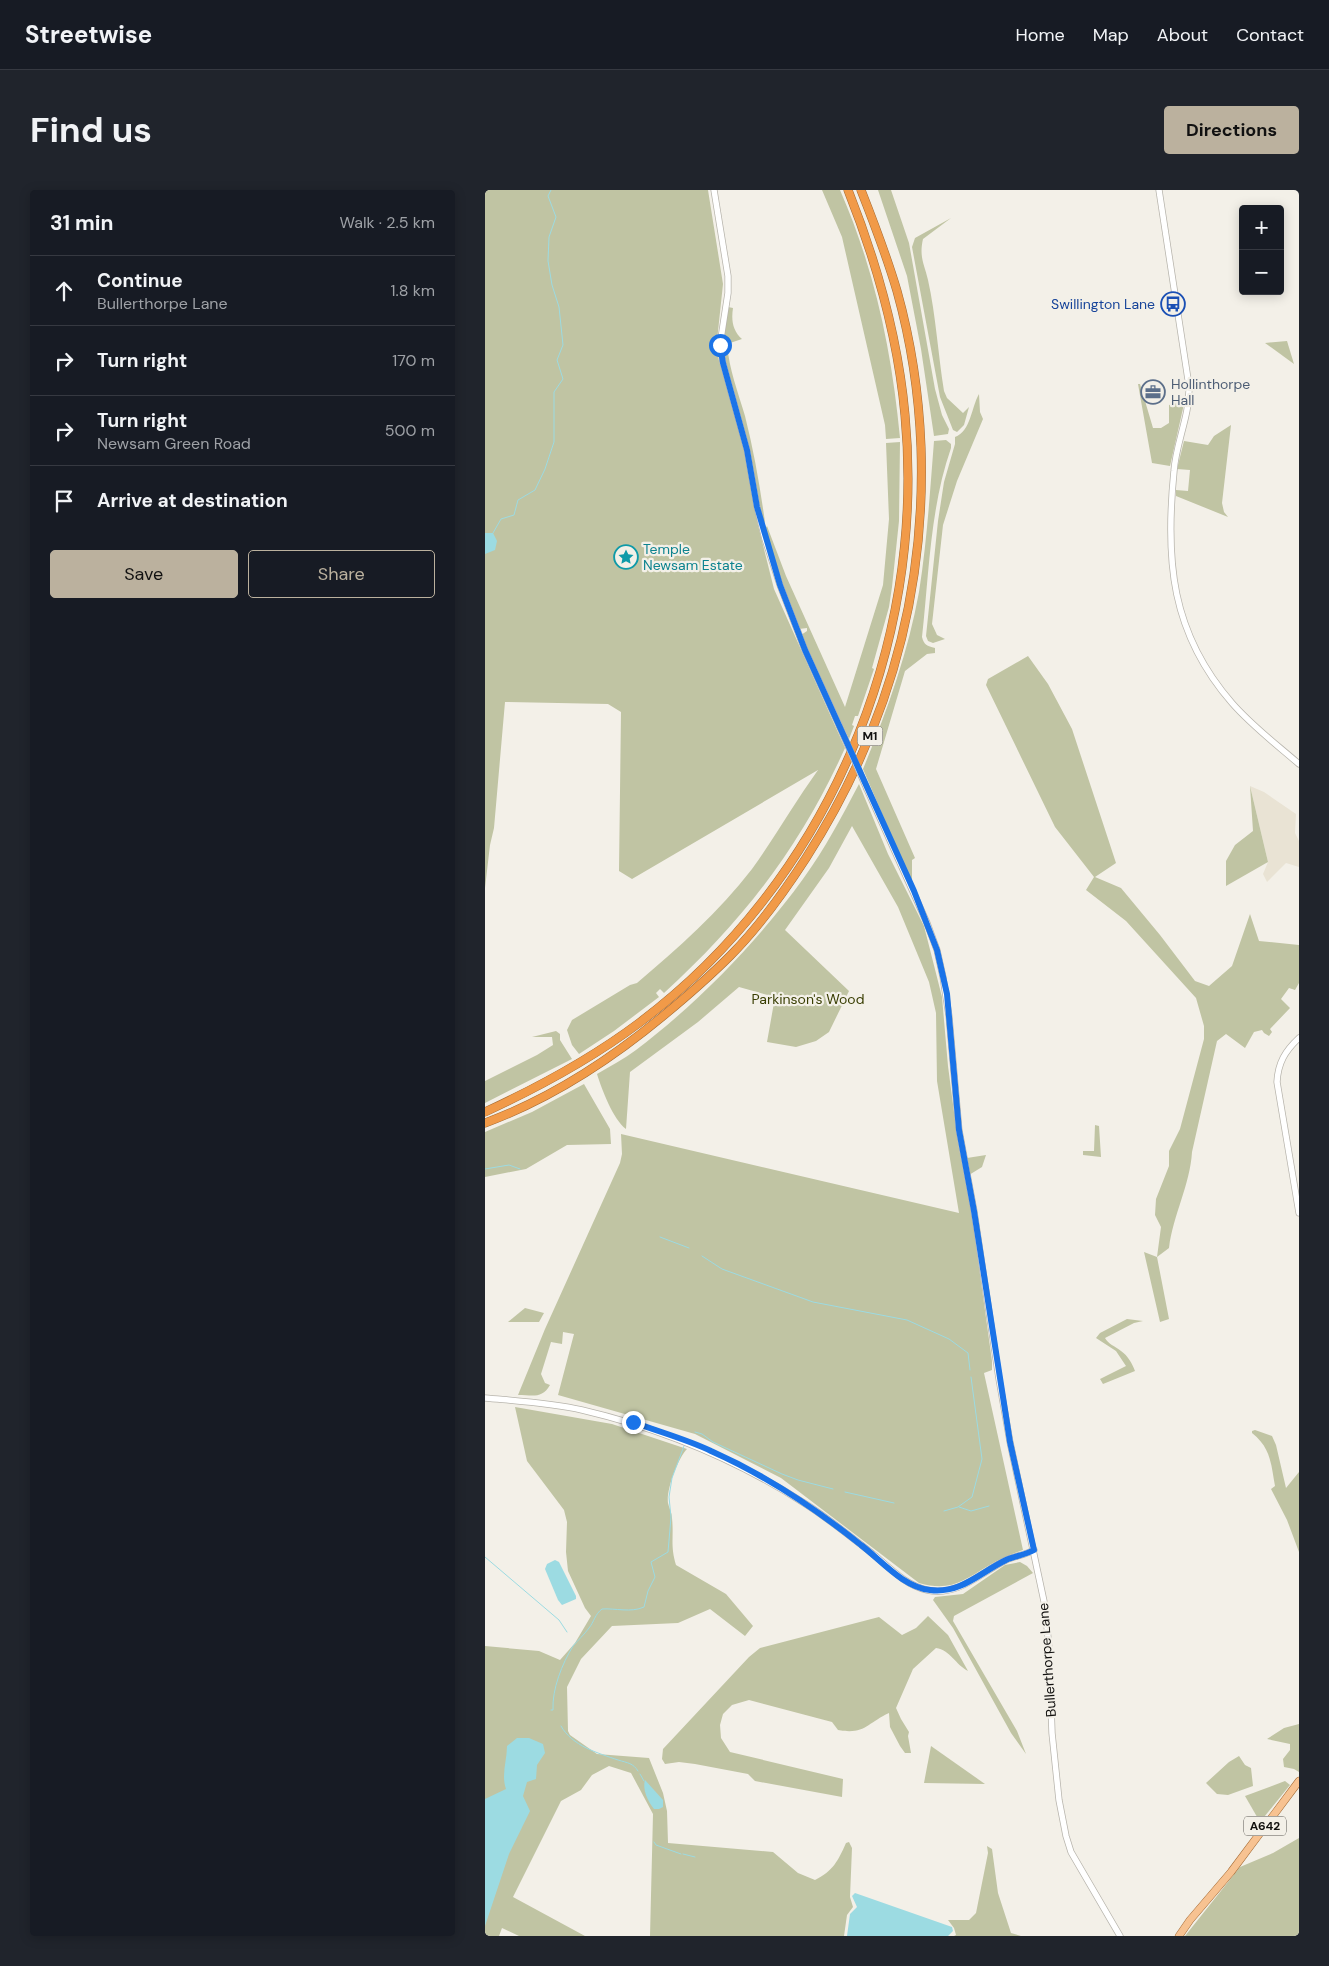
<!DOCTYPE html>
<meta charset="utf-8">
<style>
:root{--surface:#171b24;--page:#20242c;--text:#f1f3f6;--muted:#9ea1a6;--line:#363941;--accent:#bbb19e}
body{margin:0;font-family:"DM Sans",sans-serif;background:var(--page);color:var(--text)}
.controls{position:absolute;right:15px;top:15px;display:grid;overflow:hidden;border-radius:5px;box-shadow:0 2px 12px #0003}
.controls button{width:45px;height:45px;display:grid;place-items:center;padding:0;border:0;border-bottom:1px solid var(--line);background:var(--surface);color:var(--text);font:25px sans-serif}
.stop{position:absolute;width:15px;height:15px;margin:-11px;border:4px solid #1a73e8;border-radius:50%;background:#fff}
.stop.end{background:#1a73e8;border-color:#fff;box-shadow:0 1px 5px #0008}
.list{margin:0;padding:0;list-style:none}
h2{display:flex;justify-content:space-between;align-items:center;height:65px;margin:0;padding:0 20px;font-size:21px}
h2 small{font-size:16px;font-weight:400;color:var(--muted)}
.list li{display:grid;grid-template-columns:32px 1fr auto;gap:15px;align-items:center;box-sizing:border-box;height:70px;padding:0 20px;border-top:1px solid var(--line)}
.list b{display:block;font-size:19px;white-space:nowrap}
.list p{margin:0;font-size:16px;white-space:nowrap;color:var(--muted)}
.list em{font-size:16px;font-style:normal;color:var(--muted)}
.actions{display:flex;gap:10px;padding:15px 20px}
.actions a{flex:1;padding:11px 0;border:1px solid var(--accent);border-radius:5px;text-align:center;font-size:18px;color:var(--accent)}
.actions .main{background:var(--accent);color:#111}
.icon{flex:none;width:28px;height:28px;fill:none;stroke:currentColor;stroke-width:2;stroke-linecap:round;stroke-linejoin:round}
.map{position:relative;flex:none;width:814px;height:1746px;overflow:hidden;border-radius:5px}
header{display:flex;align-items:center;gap:30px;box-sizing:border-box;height:70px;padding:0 25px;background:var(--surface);border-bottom:1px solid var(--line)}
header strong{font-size:24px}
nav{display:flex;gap:28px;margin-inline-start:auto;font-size:18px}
.intro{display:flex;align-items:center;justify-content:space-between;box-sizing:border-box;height:120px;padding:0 30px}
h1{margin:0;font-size:35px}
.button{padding:12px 22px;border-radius:5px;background:var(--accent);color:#111;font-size:18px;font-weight:700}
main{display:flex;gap:30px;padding:0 30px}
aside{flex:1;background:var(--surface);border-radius:5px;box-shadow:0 2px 12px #0003}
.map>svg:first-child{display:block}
.built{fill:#e9e3d4}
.green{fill:#c0c4a3}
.water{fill:#9cdbe2}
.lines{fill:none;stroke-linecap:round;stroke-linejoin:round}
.stream{stroke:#9cdbe2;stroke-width:1}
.tertiary-casing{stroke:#b7b4ac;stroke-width:7}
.primary-casing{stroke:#a36a34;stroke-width:8}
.motorway-casing{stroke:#a36a34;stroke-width:9}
.tertiary{stroke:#fff;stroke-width:5.5}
.primary{stroke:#f7c291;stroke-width:7}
.motorway{stroke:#f19a48;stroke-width:8}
.tertiary-bridge-casing{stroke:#b7b4ac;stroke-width:7;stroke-linecap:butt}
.tertiary-bridge{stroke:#fff;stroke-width:5.5}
.route{stroke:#1a73e8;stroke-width:6}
.labels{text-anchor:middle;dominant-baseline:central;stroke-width:4.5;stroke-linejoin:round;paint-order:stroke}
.shield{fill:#f3f0e8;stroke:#565450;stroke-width:1}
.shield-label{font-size:12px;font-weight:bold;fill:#12110f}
.transit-label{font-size:14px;fill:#164399;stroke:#f3f0e8;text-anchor:end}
.service-label{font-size:14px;fill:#4e5e75;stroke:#f3f0e8;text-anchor:start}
.culture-label{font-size:14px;fill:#0d838f;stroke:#f3f0e8;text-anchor:start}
.park-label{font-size:14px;fill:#393e03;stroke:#f3f0e8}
.street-label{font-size:14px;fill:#12110f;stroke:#f3f0e8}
</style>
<header>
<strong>Streetwise</strong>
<nav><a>Home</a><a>Map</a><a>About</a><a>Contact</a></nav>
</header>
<div class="intro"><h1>Find us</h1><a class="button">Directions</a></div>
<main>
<aside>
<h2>31 min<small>Walk · 2.5 km</small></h2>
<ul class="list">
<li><svg class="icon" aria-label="ahead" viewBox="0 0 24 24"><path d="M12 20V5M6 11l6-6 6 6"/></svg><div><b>Continue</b><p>Bullerthorpe Lane</p></div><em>1.8 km</em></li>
<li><svg class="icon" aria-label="right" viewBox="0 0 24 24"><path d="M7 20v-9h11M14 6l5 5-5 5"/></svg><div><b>Turn right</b></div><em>170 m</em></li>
<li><svg class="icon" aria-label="right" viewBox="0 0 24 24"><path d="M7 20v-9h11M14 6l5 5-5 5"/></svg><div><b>Turn right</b><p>Newsam Green Road</p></div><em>500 m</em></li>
<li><svg class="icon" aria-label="arrive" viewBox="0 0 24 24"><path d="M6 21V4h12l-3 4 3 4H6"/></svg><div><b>Arrive at destination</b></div></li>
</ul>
<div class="actions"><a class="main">Save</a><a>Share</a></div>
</aside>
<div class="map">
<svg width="814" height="1746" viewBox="0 0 814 1746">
<rect width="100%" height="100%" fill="#f3f0e8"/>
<!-- built -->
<polygon class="built" points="765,596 779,602 811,624 810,643 814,651 814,677 801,673 782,692 778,684 783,672"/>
<!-- green -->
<g class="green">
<path d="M0,0H223L238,94L231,160L258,255L273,335L289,399L360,558C316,656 258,731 179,803L175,799L171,803L174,807L129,841L94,864L87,855L82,840L87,830L145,795L152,793C193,758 234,722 267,679C290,647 310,612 333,580L147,689L134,681L136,522L123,514L20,512L9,638L5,655L0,698Z"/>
<path d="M337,0H355C390,80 407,162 415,248L401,249L400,235L357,47Z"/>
<polygon points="393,0 406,0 424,53 450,199 457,225 464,239 463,244 449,246 436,159 422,86"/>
<path d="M466,28L438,49C434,67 439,73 443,90C451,126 453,164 459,201L462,208L478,223L484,217L479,235L472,242L468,240L455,207L427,57L430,48Z"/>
<path d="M243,117L248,118C246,131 248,141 257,149L242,154C244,179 253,202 260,226C269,261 275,297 280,332L277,330L240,172L238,149Z"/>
<polygon points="802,151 809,174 780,153"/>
<polygon points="653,194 655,194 668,238 676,238 684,233 684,215 695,212 699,214 685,276 667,273"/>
<path d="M494,204L495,222L498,229L472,291L458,335L447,434L452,445L460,449L448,453L443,451L441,446L453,331L459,292L470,254V247C486,241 486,218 494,204Z"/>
<polygon points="746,235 737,313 739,322 743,327 691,306 691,300 703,301 705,280 692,279 699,251 723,255 729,246"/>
<path d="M461,250L466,254V258C445,318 444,385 437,447C439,455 442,456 450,458V463L442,464L420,481L391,579L430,668L427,670V694L378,579C402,521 423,463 434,402C442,352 445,301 449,251Z"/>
<polygon points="415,252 414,331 407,397 404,417 387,478 389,479 373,526 370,526 367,535 369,536 364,549 316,445 322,441 322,438 314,439 297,393 280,339 282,336 301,386 360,517 398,395 404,329 401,253"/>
<path d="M543,466L563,494L587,539L631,673L610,687L636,698L675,745L710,791L724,796L747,776L765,724L774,751L814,755V793L810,800L804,798L796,809L805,818L785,839L787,842L784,846L779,843L777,840L769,842L760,858L741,844L732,851L707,962C705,995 688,1025 684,1058L672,1067L684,1129L675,1132L659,1062L672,1067L676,1037L670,1025L671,1009L684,976V961L695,939L719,849V836L711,808L641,731L601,700L609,687L570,637L501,495L503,489Z"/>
<path d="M374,594L403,664L439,736L457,807L463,876L473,953L487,1027L507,1171V1180L499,1183L538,1360C526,1364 514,1369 503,1376C478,1391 465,1402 434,1393L296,1288L210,1244L73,1205L89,1144L78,1142L77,1154L66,1152L56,1184L60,1193L65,1195C57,1209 48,1205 33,1205L60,1139L135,973L137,964L136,944L474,1023L452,891L451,823L444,792L413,717L367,636L344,678L300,740L364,801L344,842L331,851L311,857L282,852L290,807L254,797L213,832L145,882L141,939C128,929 117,900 112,884C125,876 139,869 151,860C212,814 274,750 318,689C340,659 357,626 374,594Z"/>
<polygon points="765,596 783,672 741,696 741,671 750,655 768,641"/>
<polygon points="71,841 75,844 75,850 87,869 0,913 0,891 52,865 68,855 67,847 37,847 47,847"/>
<polygon points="99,894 125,939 126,954 82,955 41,979 0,987 0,942 47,922"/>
<polygon points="610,935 614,936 616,967 598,965 598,961 609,961"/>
<polygon points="501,965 497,977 484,985 482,968"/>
<polygon points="40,1118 59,1123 54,1132 23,1132"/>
<path d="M642,1129L658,1131L649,1133L620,1148C623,1154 630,1156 636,1161C643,1166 647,1173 650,1181L618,1194L615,1189L641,1176L631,1161L611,1148L615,1143Z"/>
<path d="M30,1217L127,1234L202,1259C193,1268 181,1300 183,1313C184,1318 187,1323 187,1328C189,1348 185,1355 191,1375L241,1404L268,1436L260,1446L225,1419L193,1433L127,1436L96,1469L82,1497L83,1541L85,1545L112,1564L164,1568L178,1603L182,1621L183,1653L288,1662L313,1683L330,1690C348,1681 353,1671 361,1653L364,1652L367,1658L365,1707L368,1717L362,1725L359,1746H165L168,1624L146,1583L124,1576L107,1585L96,1600L76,1611L28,1707L100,1746H34L17,1738L14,1746H0V1456L54,1461L75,1470L90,1453L106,1426L100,1418L83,1381L81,1362L82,1332L79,1320L42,1271Z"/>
<path d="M770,1240L787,1246L791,1255L801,1298L814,1282V1362L802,1330L786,1299L790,1296C786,1274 786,1258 767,1243V1241Z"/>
<polygon points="535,1372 542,1376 548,1383 469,1426 468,1431 532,1541 541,1564 526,1543 468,1438 448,1410 450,1407 478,1404 520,1375"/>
<path d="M443,1426L463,1445L483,1481C471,1475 465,1460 451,1458L428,1479L411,1518L416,1529L424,1542L423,1546L426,1563H420L415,1556L405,1537L404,1523C382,1533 380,1545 353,1540L347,1532L264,1510L247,1515L238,1524L235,1535L236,1548L245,1562L358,1589L357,1607L270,1591L263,1584L210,1574L194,1572L180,1574L177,1569L178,1559L264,1467L275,1458L394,1427L417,1445L431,1438Z"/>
<polygon points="814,1534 814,1582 809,1579 799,1577 798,1569 805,1560 805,1554 782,1549 799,1538"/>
<polygon points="446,1556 500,1594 439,1593"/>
<polygon points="754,1566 760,1575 766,1578 768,1596 743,1605 732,1604 721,1593 744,1572"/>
<polygon points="800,1591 805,1595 775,1632 760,1606"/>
<polygon points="814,1648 814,1746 700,1746 755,1677 788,1663"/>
<polygon points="502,1656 507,1659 513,1703 526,1743 536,1746 469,1746 471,1745 469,1738 463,1730 484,1730 491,1723 503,1663"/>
</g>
<!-- water -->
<g class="water">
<polygon points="0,343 8,343 12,351 10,360 0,364"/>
<polygon points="70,1370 74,1372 91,1406 91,1409 77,1415 73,1410 60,1379 62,1374"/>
<path d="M32,1548H44L58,1554L60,1563L52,1575L51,1589L42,1592L38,1606L45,1621L24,1664L0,1736V1609L21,1599C16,1584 22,1571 22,1556Z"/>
<path d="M160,1590L178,1610V1617L174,1619H169C163,1612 157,1599 160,1590Z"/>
<polygon points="370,1703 467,1737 468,1741 463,1746 362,1746 365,1724 372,1717 367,1706"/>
</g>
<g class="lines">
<!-- stream -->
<g class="stream">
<polyline points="8,343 16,329 29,325 33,310 50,300 60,279 69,252 69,202 78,189 72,170 78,155 74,117 67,95 63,71 64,47 71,27 63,6 66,0"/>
<polyline points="0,979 24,975 35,979"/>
<polyline points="175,1047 204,1058"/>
<polyline points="217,1066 237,1079 328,1112 422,1130 464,1149 483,1163 485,1180"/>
<polyline points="210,1242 217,1244 228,1252 297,1284 313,1290 348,1299"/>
<polyline points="360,1302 409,1313"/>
<polyline points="474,1317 486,1321 504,1316"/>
<polyline points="459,1321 473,1317 487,1307 497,1269 486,1187"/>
<polyline points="0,1367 74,1430 82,1442"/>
<path d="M66,1520H68C67,1499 77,1474 88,1456C93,1450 99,1445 104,1438C109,1432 110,1424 117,1419C130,1418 146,1423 159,1417L163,1401L170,1387L166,1372L183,1362L186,1327L184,1307L187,1288L199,1256"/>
<path d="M76,1536C87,1556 113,1563 133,1570C143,1573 148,1573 153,1581"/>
<polyline points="155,1584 159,1591"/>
<polyline points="169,1652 171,1655 196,1664"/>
<polyline points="198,1664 210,1667"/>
</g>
<!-- tertiary casing -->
<g class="tertiary-casing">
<g id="tertiary">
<polyline points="229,0 243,86 243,103 235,155 238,173 262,260 272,317 280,349 295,395 320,460 354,535"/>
<path d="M674,0L704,196C705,226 691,252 689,281C680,370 686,443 747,513C767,536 791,554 814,574"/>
<polyline points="382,599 442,733 452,760 458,787 464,826 474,940 489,1021 514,1189 525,1252 560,1416 564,1458 567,1543 574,1610 581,1646 586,1662 635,1746"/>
<path d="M814,848C800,861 793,873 792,892L814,1023"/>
<path d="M0,1208C32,1211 66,1213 97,1220C178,1239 249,1268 319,1313C343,1328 366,1347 389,1365C405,1378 420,1395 442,1400C473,1407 495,1383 521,1370C530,1366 540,1365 549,1360"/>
</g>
</g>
<!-- primary casing -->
<g class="primary-casing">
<polyline id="primary" points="694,1746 705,1730 746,1682 814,1591"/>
</g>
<!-- motorway casing -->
<g class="motorway-casing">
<g id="motorway">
<path d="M0,922C54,897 106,869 154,833C341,693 442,457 420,225C413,147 392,73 363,0"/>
<path d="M0,933C65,909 125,870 178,826C201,807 224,787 245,766C274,737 299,702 321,668C401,543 441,406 436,257C434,205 426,151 412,101C402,67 389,33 376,0"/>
</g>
</g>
<!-- tertiary -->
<use href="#tertiary" class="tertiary"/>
<!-- primary -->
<use href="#primary" class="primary"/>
<!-- motorway -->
<use href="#motorway" class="motorway"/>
<!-- tertiary-bridge casing -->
<g class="tertiary-bridge-casing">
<polyline id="tertiary-bridge" points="354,535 382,599"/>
</g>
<!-- tertiary-bridge -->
<use href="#tertiary-bridge" class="tertiary-bridge"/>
</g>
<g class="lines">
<!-- route -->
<path class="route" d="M148,1232C174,1242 201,1249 226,1261C280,1285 330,1318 376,1355C397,1371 418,1397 445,1400C476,1404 494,1383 521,1370C530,1366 540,1365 549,1360L525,1252L489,1021L474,940L462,804L452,760L429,701L320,460L295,395L272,317L262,260L238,173L235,155"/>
</g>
<!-- icons -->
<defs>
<g id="bus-ring" transform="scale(1.25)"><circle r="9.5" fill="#f3f0e8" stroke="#1a4fb4" stroke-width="1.5"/><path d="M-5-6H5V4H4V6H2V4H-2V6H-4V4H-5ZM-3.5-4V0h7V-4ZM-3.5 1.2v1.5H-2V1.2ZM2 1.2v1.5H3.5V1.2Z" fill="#1a4fb4"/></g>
<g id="office-ring" transform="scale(1.25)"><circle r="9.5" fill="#f3f0e8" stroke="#5c6f8a" stroke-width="1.5"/><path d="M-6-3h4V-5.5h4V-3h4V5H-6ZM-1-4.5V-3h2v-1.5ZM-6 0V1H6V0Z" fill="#5c6f8a"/></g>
<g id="sight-ring" transform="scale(1.25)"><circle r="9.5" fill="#f3f0e8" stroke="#0f9aa8" stroke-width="1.5"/><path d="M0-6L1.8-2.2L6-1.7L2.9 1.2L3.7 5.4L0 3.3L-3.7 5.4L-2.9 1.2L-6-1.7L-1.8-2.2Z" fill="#0f9aa8"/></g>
</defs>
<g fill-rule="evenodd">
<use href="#bus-ring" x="688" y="114"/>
<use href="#office-ring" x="668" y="202"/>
<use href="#sight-ring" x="141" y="367"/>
</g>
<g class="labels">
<!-- shield labels -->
<g class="shield">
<rect x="372.5" y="536.5" width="25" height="19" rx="4"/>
<rect x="759" y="1626.5" width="42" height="19" rx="4"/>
</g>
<g class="shield-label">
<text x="385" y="546">M1</text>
<text x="780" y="1636">A642</text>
</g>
<!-- transit labels -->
<g class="transit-label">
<text x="670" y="114">Swillington Lane</text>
</g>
<!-- service labels -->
<g class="service-label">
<text x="686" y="194">Hollinthorpe<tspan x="686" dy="16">Hall</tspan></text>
</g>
<!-- culture labels -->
<g class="culture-label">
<text x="158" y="359">Temple<tspan x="158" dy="16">Newsam Estate</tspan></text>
</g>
<!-- park labels -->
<g class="park-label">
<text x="323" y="809">Parkinson's Wood</text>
</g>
<!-- street labels -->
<g class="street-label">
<text transform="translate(562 1470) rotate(-94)">Bullerthorpe Lane</text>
</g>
</g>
</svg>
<div class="controls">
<button>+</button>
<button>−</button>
</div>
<div class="stop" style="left:235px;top:155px"></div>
<div class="stop end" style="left:148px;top:1232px"></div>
</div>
</main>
